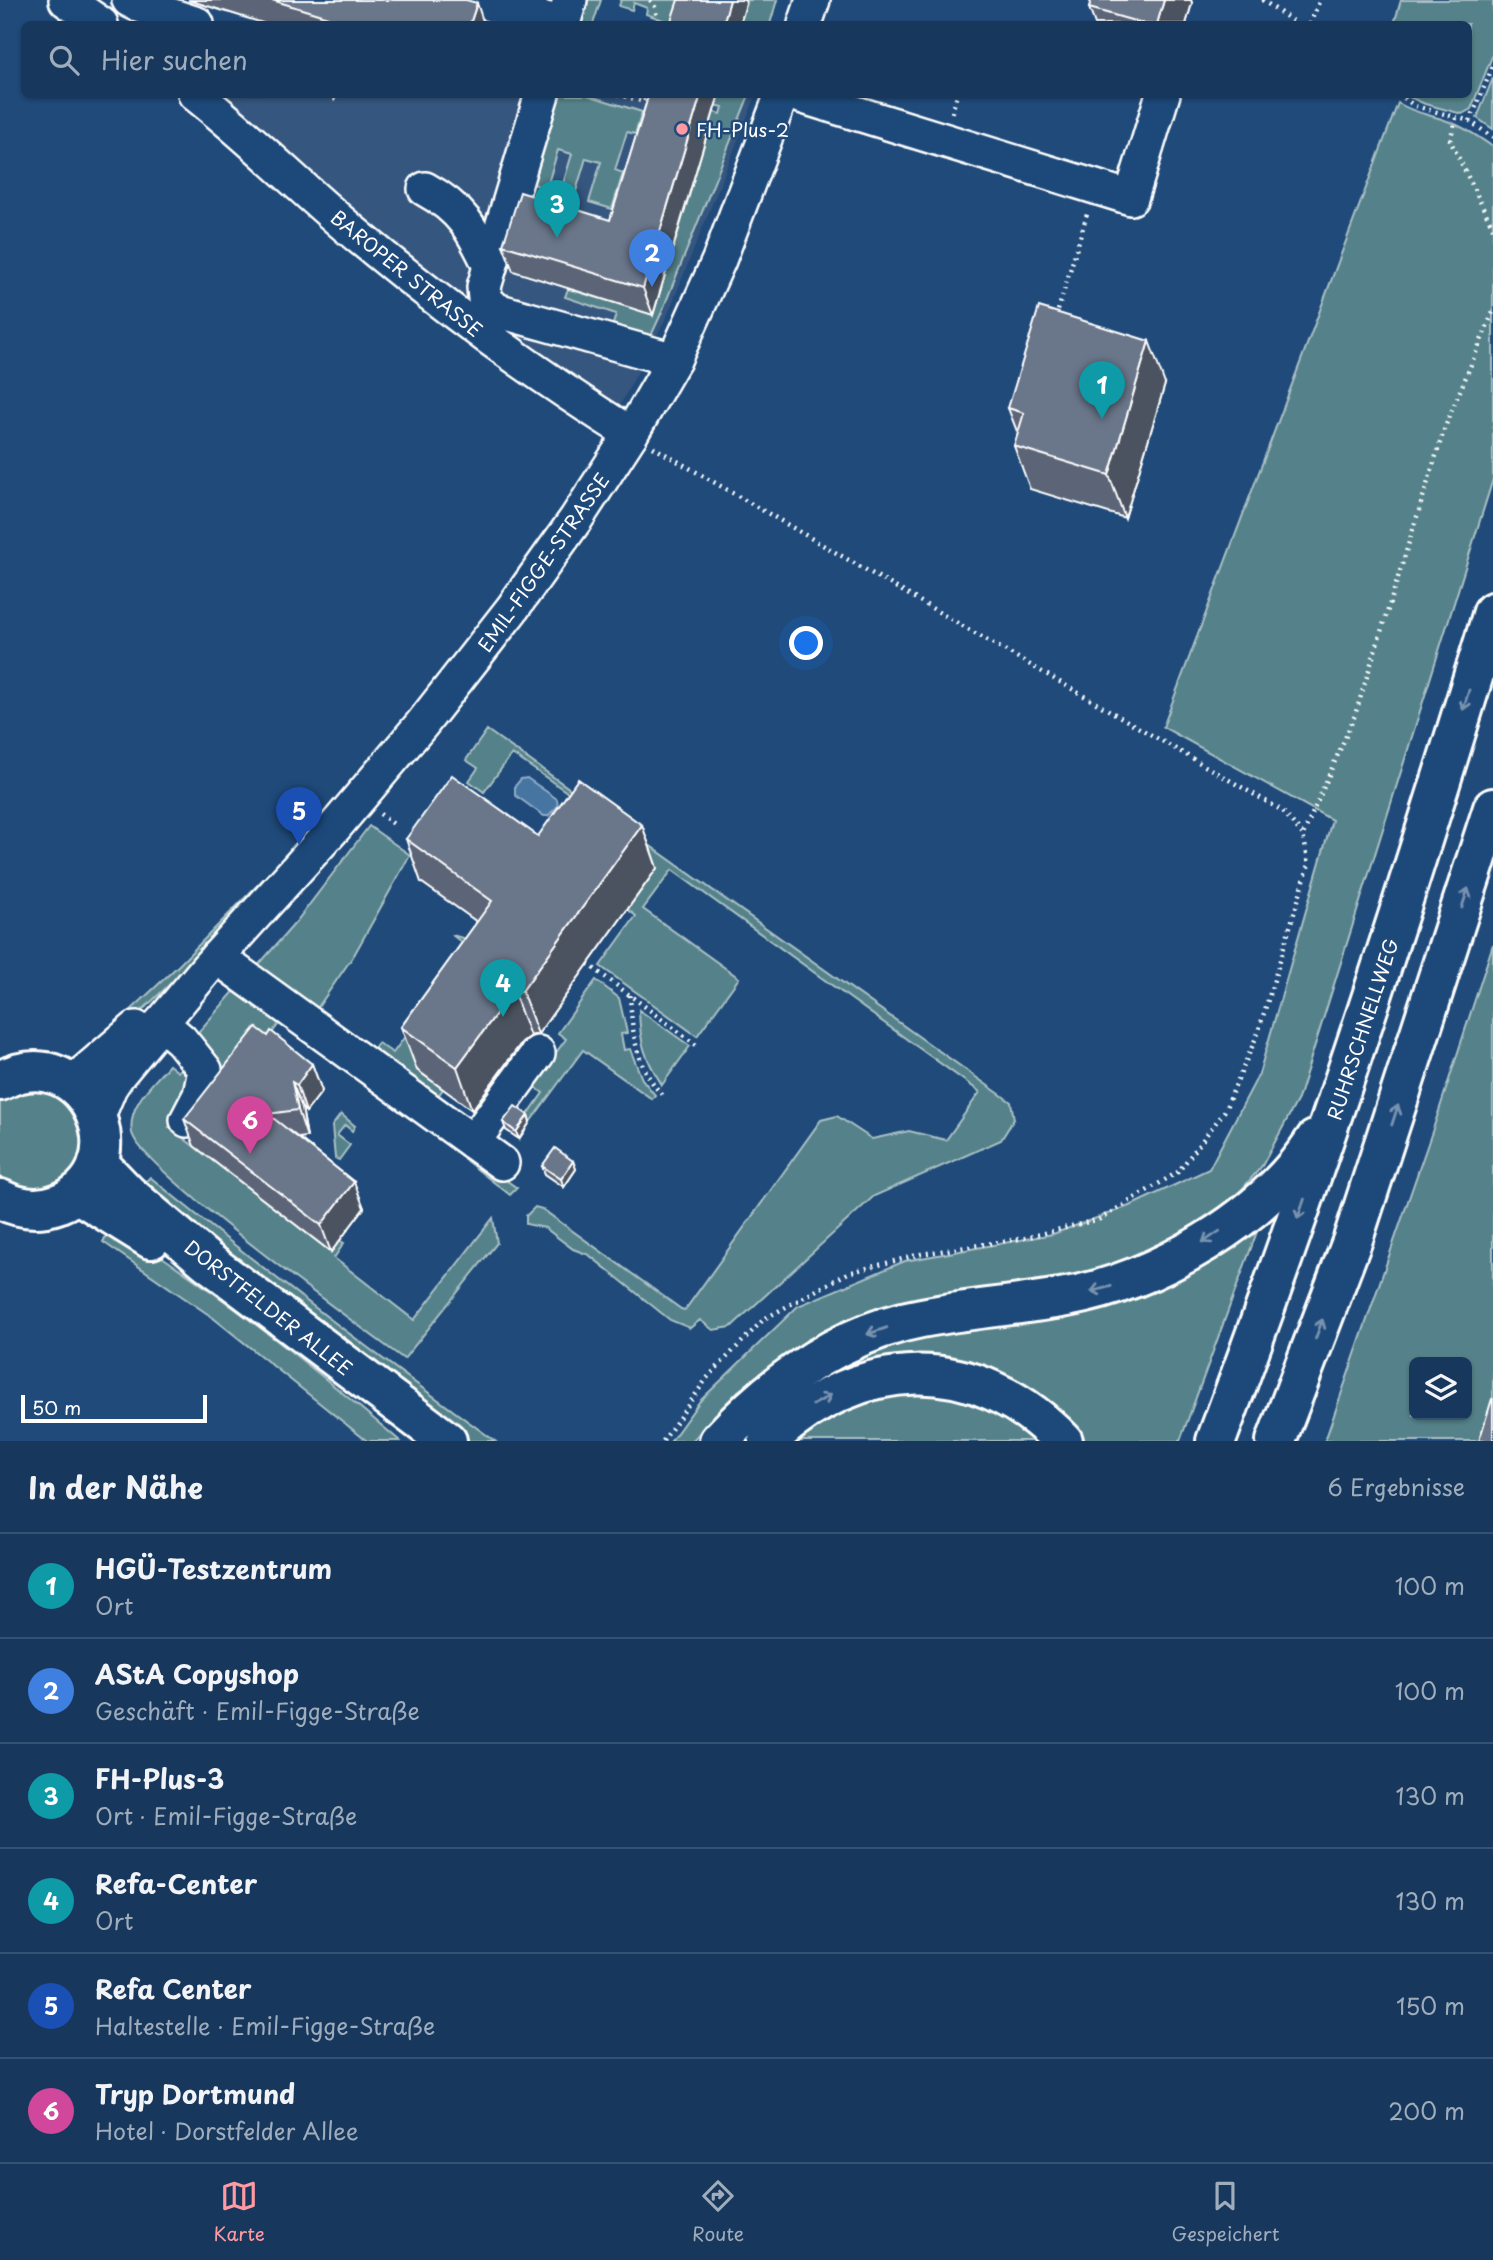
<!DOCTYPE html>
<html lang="de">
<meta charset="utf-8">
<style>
:root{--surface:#17385c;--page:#203f62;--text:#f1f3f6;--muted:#9eacbb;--line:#365272;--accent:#ff9aa2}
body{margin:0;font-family:"Playpen Sans",sans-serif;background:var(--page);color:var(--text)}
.controls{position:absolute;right:21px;bottom:21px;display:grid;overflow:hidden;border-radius:10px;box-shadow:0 2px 5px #0004}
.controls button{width:63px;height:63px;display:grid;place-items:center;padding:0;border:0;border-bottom:2px solid var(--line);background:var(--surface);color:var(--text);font:35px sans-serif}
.scale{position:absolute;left:21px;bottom:18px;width:186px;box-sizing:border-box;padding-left:7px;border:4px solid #fff;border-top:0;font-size:19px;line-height:24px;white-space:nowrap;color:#fff;-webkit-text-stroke:5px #1f4a7a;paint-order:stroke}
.you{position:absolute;left:807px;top:644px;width:24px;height:24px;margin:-18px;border:5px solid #fff;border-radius:50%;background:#1a73e8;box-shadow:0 0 0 10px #1a73e833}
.badge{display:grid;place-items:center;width:46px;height:46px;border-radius:50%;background:var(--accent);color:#fff;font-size:23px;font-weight:700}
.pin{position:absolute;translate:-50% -58px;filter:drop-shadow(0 2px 4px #0008)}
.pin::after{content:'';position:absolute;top:37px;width:24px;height:21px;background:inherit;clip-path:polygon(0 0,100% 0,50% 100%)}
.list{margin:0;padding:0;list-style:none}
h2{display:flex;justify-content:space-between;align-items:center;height:91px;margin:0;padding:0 28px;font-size:30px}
h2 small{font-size:23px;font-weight:400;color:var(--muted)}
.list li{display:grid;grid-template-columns:46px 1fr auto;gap:21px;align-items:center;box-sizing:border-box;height:105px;padding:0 28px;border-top:2px solid var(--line)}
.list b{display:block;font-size:26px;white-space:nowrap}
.list p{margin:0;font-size:23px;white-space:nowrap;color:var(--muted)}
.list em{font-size:23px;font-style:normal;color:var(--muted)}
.icon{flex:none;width:38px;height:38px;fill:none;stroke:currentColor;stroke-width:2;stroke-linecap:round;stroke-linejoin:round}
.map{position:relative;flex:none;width:1493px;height:1441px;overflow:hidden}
.search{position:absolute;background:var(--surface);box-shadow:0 2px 5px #0004;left:21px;right:21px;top:21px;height:77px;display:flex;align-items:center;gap:18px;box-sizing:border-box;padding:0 24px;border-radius:10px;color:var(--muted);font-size:26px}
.sheet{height:721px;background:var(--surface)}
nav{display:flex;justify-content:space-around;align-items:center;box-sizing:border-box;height:98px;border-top:2px solid var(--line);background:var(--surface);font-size:19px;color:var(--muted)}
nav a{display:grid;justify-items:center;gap:4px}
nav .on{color:var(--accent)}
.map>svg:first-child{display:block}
.built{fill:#36577f}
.green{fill:#55828a;stroke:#aac0c4;stroke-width:2;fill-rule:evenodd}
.water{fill:#4674a2;stroke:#90acc7;stroke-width:2}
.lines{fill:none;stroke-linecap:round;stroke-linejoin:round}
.minor-casing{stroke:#fff;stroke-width:38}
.major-casing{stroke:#fff;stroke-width:44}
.highway-casing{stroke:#fff;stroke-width:44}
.path{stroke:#fff;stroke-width:4.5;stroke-dasharray:2 5;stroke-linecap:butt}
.minor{stroke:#1f4a7a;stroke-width:33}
.major{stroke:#1f4a7a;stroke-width:38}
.highway{stroke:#1f4a7a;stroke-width:38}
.wall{fill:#5c6577;stroke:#fff;stroke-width:2}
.shaded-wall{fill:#4b5361;stroke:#fff;stroke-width:2}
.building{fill:#6b768a;stroke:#fff;stroke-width:2}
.oneway{stroke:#7992af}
.poi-dot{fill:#ff9aa2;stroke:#1f4a7a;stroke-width:2.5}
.labels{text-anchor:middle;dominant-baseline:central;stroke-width:5;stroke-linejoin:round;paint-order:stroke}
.poi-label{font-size:19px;fill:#fff;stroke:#1f4a7a;text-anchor:start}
.street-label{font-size:19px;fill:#fff;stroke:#1f4a7a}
</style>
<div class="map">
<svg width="1493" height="1441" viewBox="0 0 1493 1441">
<rect width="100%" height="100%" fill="#1f4a7a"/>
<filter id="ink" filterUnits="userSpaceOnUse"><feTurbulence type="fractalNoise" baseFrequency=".0143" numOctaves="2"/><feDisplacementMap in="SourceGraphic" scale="14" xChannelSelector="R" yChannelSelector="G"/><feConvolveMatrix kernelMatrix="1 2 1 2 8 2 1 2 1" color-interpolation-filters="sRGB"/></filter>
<g filter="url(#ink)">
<!-- built -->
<polygon class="built" points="192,95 756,95 667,316 617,411 550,372"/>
<!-- green -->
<g class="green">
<polygon points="578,0 601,0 593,24 572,24"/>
<polygon points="621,0 682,0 675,24 646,14 647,8 634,3 632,10 619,6"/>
<polygon points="748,0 777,0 770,24 740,24"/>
<polygon points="1401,0 1493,0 1493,54 1471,109 1462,114 1425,104 1405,95 1468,94 1468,24 1394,24"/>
<polygon points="1493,78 1493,129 1477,118"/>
<polygon points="555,95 587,95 642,112 635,134 627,132 615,170 623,173 612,209 589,202 601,162 586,158 574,198 560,194 572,154 558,150 546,190 528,181"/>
<polygon points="719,95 749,95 661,314 650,338 611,331 616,314 565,297 568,289 653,314 691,190 638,174 713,112 721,114 723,107 715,105"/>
<path d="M1398,103C1418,115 1430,114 1450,122C1466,128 1479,137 1493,147V479L1298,1099L1262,1166L1225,1209L1127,1270L901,1306L812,1339L738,1391L692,1441H671L700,1401L798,1306L905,1261L1053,1234L1132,1205L1209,1169L1259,1074L1332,820L1163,727Z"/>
<polygon points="487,730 1011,1102 1014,1119 1001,1140 874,1196 731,1327 713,1330 700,1320 690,1328 670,1320 589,1255 573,1249 545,1228 526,1224 526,1216 535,1207 542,1209 681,1309 685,1310 821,1120 837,1116 872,1139 909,1131 946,1140 980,1092 672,870 643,909 739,978 697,1036 600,966 636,916 627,909 600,815 512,754 484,792 469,781 478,768 466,760"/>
<polygon points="369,826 410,855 354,955 314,1013 254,970 296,922"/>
<polygon points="276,866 280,869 186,969 101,1049 95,1044 180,964"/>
<polygon points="452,935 488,945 417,1070 443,1089 438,1096 372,1051 378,1043 393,1053 469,948"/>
<path d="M1493,944V1441H1325L1434,1126ZM1414,1362H1467V1415H1414Z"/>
<polygon points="596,980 619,998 627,1033 621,1034 624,1050 630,1049 642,1079 655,1095 652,1099 583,1050 530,1122 525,1119 543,1093 527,1081 549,1062 566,1039 558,1033"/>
<polygon points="237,988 282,1020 225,1093 194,1037"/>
<path d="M639,1010L690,1046L662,1085C644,1056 640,1044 639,1010Z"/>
<path d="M188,1061L187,1106L169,1127L330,1251L339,1240L344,1243L334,1258L414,1320L493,1218L497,1243L404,1359C363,1329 139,1167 132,1133C127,1105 153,1084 169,1065L178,1072Z"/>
<polygon points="30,1088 60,1095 81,1118 84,1151 67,1179 37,1191 5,1182 0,1177 0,1101"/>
<polygon points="341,1114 355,1126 352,1131 345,1125 337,1135 350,1145 339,1160 335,1158 332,1126"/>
<polygon points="468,1153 517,1188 510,1195 464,1159"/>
<path d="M150,1177C262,1269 377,1356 495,1441H459L136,1192Z"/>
<polygon points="1261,1221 1180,1441 1079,1441 1033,1395 844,1377 837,1366 873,1350"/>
<path d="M112,1224C213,1288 309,1363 400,1441H367L212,1317L103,1242Z"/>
<polygon points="946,1387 1048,1441 783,1441 833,1405"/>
</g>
<!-- water -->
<polygon class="water" points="527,778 557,799 558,806 548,816 544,816 515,795 515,786 521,779"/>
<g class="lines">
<!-- minor casing -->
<g class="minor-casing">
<g id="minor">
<polyline points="66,0 101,24"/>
<polyline points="129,0 139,5 197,24"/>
<polyline points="476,0 563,24 570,0"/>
<polyline points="805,24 813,0"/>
<path d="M195,94C254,140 306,194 364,241C449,311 538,376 631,434"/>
<polyline points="542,94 484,287 485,299 496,310 674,360"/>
<polyline points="794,94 1131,198 1163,94"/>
<path d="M425,189C462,209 473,230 490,266"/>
<polyline points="217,957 502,1163"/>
<polyline points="161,1023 181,1040 205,1070 200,1095 187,1120"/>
<polyline points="72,1083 136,1028"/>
<polyline points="98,1116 110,1087 118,1075 207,968 334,828 422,724 512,609 576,519 631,434 674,360 719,260 782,94"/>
<polyline points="473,1142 538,1053"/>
</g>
</g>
<!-- major casing -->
<g class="major-casing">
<g id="major">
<path d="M0,1081C87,1034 146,1171 57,1204C38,1211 18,1208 0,1199"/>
<polyline points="98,1163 128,1194 207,1261 447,1441"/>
<polyline points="77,1193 151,1239"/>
</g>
</g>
<!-- highway casing -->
<g class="highway-casing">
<g id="highway">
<path d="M719,1441C769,1386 830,1341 903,1322C956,1309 1012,1307 1066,1297C1156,1282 1265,1217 1315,1140"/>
<path d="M768,1441C858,1355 975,1350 1063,1441"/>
<path d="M1216,1441C1319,1168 1408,891 1493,612"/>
<polyline points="1276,1441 1353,1239 1493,808"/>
</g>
</g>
<!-- path -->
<g class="path">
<polyline points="650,0 655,7 658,24"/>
<polyline points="1262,0 1297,24"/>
<polyline points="1310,24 1319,2"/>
<polyline points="332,94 331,98 337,100 339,94"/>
<polyline points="447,94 478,98 480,94"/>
<polyline points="618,94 644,102 647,94"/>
<polyline points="1398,94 1415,106 1470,121 1493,138"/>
<polyline points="952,113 957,94"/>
<polyline points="1456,118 1450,140 1493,228"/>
<polyline points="1470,121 1493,66"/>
<polyline points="1056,317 1088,211"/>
<polyline points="653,447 1283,811 1302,834"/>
<polyline points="380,814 395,825"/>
<polyline points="588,964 699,1047"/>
<path d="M630,995C632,1034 636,1067 664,1097"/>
<polyline points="663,1441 707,1378 764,1319 848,1273 921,1254 1025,1238 1100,1219 1178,1172 1224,1112 1258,1033 1309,864 1303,835 1355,715 1445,427 1493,312"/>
</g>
<!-- minor -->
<use href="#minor" class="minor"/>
<!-- major -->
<use href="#major" class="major"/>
<!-- highway -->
<use href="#highway" class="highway"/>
</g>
<!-- wall -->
<g class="wall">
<polygon points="188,0 466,0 484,24 266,24"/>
<polygon points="1091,0 1191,0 1192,3 1186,24 1095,24 1089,8"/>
<polygon points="649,94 719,94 653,315 513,271 503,245 610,220"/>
<polygon points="1165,384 1125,518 1030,489 1014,446 1018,434 1008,408"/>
<polygon points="642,825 657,868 538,1034 530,1036 522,1042 472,1110 417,1070 401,1027 477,922 421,882 406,839 538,836"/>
<polygon points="268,1036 312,1064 322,1091 306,1112 302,1108 307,1137 299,1138 354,1182 364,1208 331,1252 194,1146 184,1119"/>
<polygon points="528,1115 530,1122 519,1139 506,1130 503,1122"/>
<polygon points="573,1161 576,1169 564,1187 545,1174 542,1166"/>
</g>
<!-- shaded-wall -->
<g class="shaded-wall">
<polygon points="730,0 745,0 746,4 740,24 723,24"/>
<polygon points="1164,0 1191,0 1192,3 1186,24 1157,24"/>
<polygon points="477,3 484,24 470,24"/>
<polygon points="701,94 719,94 653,315 643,288"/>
<polygon points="1149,341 1165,384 1125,518 1109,475"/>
<polygon points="642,825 657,868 538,1034 522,991"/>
<polygon points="514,993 530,1036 522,1042 472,1110 457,1067 507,999"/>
<polygon points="312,1064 322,1091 306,1112 297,1085"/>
<polygon points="292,1082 302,1108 307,1137 298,1110"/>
<polygon points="528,1115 530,1122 519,1139 516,1132"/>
<polygon points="573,1161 576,1169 564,1187 561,1179"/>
<polygon points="354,1182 364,1208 331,1252 321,1225"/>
</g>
<!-- building -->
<g class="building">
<polygon points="272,0 466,0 477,3 470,24 351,24"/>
<polygon points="678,0 730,0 723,24 670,24"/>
<polygon points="1091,0 1164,0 1157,24 1145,24 1089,8"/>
<polygon points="649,94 701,94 643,288 503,245 520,192 610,220"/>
<polygon points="1039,307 1149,341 1109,475 1014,446 1024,413 1008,408"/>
<polygon points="452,775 538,836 578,779 642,825 522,991 514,993 507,999 457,1067 401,1027 492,901 406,839"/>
<polygon points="256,1027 268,1036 271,1031 312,1064 297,1085 292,1082 298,1110 268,1114 354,1182 321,1225 184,1119"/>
<polygon points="515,1106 528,1115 516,1132 503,1122"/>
<polygon points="555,1148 573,1161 561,1179 542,1166"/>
<polygon points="1492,1399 1493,1399 1493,1441 1479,1441"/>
</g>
<!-- one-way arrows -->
<defs><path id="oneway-shaft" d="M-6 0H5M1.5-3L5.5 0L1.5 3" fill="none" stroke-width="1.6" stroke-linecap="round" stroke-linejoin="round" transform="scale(1.75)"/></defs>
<g class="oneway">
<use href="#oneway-shaft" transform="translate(1466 700) rotate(107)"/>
<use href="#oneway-shaft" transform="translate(1465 898) rotate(-72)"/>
<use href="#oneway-shaft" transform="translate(1395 1115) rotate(-72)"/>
<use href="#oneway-shaft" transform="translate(1301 1209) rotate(109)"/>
<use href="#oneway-shaft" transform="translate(1211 1237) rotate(146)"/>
<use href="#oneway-shaft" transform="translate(1101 1289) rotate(165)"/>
<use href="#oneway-shaft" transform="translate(1319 1329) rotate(-70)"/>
<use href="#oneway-shaft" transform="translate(877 1331) rotate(161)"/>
<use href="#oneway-shaft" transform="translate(822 1400) rotate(-29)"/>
</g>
</g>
<!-- markers -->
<circle class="poi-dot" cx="682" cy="129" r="7"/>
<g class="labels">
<!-- poi labels -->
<g class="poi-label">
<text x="696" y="129">FH-Plus-2</text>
</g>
<!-- street labels -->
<g class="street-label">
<text transform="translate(407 273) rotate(39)">BAROPER STRASSE</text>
<text transform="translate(543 562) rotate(-55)">EMIL-FIGGE-STRASSE</text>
<text transform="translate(1362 1029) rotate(-72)">RUHRSCHNELLWEG</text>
<text transform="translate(269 1307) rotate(38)">DORSTFELDER ALLEE</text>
</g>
</g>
</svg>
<div class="controls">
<button><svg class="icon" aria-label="layers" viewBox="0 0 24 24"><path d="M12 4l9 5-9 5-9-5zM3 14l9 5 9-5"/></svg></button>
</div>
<div class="scale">50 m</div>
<div class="you"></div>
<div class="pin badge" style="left:1102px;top:419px;background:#0f9aa8">1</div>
<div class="pin badge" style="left:652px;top:287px;background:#3f7fe0">2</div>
<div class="pin badge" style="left:557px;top:238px;background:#0f9aa8">3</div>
<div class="pin badge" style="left:503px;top:1017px;background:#0f9aa8">4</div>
<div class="pin badge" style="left:299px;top:845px;background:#1a4fb4">5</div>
<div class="pin badge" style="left:250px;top:1154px;background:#d1479c">6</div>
<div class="search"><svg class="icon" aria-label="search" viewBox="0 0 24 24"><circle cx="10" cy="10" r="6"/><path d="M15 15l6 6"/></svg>Hier suchen</div>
</div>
<section class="sheet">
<h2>In der Nähe<small>6 Ergebnisse</small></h2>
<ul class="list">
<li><span class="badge" style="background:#0f9aa8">1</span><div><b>HGÜ-Testzentrum</b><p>Ort</p></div><em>100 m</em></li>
<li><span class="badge" style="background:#3f7fe0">2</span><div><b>AStA Copyshop</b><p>Geschäft · Emil-Figge-Straße</p></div><em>100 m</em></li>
<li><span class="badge" style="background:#0f9aa8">3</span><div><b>FH-Plus-3</b><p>Ort · Emil-Figge-Straße</p></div><em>130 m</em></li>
<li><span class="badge" style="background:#0f9aa8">4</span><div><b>Refa-Center</b><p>Ort</p></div><em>130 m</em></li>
<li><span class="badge" style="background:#1a4fb4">5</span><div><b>Refa Center</b><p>Haltestelle · Emil-Figge-Straße</p></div><em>150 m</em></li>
<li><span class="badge" style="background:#d1479c">6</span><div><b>Tryp Dortmund</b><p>Hotel · Dorstfelder Allee</p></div><em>200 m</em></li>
</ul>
</section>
<nav>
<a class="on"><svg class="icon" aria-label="map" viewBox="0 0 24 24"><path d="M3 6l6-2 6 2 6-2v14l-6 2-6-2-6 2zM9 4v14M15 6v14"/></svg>Karte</a>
<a><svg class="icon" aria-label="directions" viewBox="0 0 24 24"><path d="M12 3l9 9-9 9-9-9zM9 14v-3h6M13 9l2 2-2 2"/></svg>Route</a>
<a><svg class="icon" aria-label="saved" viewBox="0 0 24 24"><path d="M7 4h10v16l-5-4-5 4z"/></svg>Gespeichert</a>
</nav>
